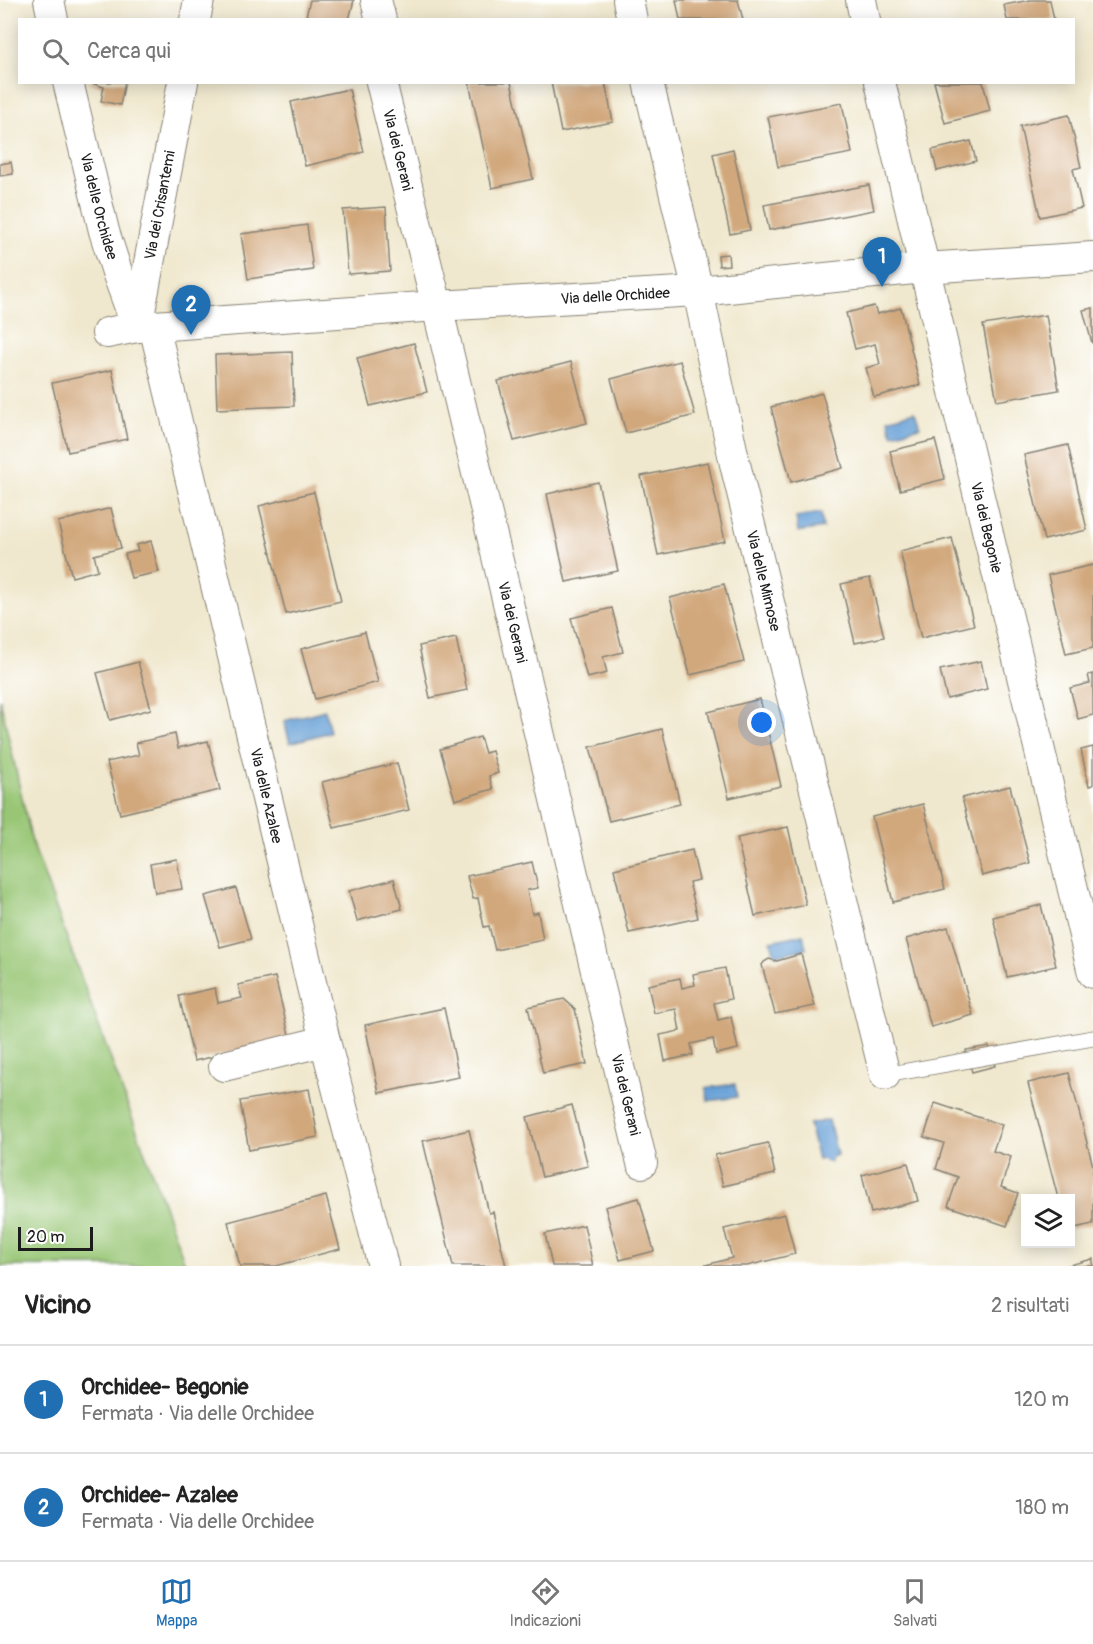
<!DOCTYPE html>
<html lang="it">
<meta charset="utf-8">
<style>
:root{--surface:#fff;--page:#f6f6f6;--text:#222;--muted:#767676;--line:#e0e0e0;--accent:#1f6fb2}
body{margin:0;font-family:Pangolin,sans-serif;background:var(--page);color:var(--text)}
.controls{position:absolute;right:18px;bottom:18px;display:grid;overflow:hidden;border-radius:0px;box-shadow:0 3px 15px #0003}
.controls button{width:54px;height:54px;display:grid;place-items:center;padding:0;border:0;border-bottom:2px solid var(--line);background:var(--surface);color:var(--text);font:30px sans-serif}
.scale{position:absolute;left:18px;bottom:15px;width:75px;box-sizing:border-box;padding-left:6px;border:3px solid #1c1c1c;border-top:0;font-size:16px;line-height:21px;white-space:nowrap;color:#1c1c1c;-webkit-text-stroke:4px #fff;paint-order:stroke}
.you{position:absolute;left:762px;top:723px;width:21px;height:21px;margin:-15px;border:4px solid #fff;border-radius:50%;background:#1a73e8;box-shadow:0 0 0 9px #1a73e833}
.badge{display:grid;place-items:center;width:39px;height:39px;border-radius:50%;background:var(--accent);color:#fff;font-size:20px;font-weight:700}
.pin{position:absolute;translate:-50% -50px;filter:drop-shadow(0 2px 3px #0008)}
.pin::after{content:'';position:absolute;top:32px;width:21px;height:18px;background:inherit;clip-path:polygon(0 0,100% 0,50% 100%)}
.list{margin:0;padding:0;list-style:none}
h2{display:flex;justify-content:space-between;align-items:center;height:78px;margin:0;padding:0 24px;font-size:26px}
h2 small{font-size:20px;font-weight:400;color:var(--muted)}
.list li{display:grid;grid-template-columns:39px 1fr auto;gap:18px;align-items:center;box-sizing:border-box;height:108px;padding:0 24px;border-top:2px solid var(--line)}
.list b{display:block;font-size:22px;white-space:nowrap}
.list p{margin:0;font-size:20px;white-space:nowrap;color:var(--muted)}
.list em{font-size:20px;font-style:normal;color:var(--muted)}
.icon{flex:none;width:33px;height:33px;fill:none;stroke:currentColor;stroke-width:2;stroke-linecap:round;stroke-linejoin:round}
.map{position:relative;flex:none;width:1093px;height:1266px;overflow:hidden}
.search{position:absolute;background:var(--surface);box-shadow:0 3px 15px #0003;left:18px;right:18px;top:18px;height:66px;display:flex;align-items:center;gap:15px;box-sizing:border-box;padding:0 21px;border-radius:0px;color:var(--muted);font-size:22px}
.sheet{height:294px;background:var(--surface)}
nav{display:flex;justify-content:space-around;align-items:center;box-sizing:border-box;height:84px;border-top:2px solid var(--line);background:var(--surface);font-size:16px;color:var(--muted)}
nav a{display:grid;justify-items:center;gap:3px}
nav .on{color:var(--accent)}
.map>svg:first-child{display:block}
.green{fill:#98c675;stroke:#5a7148;stroke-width:1.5}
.water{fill:#68a0d6;stroke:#425e79;stroke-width:1.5}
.building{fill:#d1a77b}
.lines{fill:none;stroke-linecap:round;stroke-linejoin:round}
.lane-casing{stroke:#868275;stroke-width:17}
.street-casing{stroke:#868275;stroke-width:32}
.lane{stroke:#fff;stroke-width:15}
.street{stroke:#fff;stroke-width:30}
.labels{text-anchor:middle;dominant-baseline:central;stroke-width:5;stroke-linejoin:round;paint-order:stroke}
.street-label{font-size:15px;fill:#1c1c1c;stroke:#fff}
</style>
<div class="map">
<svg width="1093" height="1266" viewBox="0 0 1093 1266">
<rect width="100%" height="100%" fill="#fff"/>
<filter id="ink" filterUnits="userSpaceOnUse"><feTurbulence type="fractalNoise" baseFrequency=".0167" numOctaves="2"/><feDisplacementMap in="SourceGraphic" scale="12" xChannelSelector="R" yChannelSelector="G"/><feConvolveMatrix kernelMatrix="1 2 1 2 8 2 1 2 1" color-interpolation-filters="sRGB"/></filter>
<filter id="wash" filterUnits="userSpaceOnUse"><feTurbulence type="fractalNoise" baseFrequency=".008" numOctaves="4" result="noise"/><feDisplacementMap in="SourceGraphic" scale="24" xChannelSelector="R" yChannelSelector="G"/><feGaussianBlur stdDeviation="1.35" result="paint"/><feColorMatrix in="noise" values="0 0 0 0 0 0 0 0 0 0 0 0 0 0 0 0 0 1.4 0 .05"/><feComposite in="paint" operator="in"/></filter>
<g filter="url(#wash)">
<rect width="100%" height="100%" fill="#f0e8ce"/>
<!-- green -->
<polygon class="green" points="0,699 32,842 186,1266 0,1266"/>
<!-- water -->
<g class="water">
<polygon points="915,411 920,427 892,434 888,419"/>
<polygon points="821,513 823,528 798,532 796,517"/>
<polygon points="325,710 330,732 290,743 284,721"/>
<polygon points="803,934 806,949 775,955 771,941"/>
<polygon points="735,1084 737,1097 708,1101 706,1088"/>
<polygon points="829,1120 837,1155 832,1157 830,1162 827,1162 822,1159 818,1160 809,1124"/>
</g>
<g id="blocks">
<!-- building -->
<g class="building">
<polygon points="310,0 354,0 349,20 305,20"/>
<polygon points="676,0 738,0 743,20 680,20"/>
<polygon points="1030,0 1050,0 1054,20 1007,20 1004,5"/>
<polygon points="87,82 125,82 120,105 101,101 104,87"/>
<polygon points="469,82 511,82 533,179 492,188"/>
<polygon points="551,82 605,82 613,122 561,132"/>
<polygon points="934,82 983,82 990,111 945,123"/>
<polygon points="349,89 364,152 305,166 291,102"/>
<polygon points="842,103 852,153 778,167 768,117"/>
<polygon points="1069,115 1081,167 1073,169 1082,208 1040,217 1020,126"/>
<polygon points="971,141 976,161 937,171 932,150"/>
<polygon points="733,149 750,230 730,234 713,154"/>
<polygon points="11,162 13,174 0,176 0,164"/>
<polygon points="869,185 874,210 769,230 764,205"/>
<polygon points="386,207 390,271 348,274 343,210"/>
<polygon points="307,225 313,270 248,279 241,234"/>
<polygon points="728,254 729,265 719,266 718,255"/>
<polygon points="874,306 877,314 901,308 920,385 874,397 866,368 880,364 875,344 855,349 846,313"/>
<polygon points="1093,308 1093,343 1092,343 1083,310"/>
<polygon points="1046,315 1059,390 997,401 983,325"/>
<polygon points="414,343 427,392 370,406 357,358"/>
<polygon points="292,352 294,406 217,409 215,355"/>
<polygon points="680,361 695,415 626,433 611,379"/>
<polygon points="571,362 587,423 514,441 498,381"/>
<polygon points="112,370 127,439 68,452 52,383"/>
<polygon points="822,393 843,468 791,482 771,407"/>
<polygon points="935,440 945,479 900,490 890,451"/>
<polygon points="1068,445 1087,530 1044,540 1024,455"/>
<polygon points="708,462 725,541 658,555 641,476"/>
<polygon points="598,482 618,571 566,582 547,494"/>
<polygon points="314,492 341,601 286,614 259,506"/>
<polygon points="111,508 121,548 94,555 98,570 72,577 58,522"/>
<polygon points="952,538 974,625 921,638 900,551"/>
<polygon points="151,541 159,572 131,578 125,554 138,551 136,545"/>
<polygon points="1093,565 1093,648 1066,654 1048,575"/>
<polygon points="870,578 884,637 855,643 841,584"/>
<polygon points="724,584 744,662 690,675 670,598"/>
<polygon points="612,608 623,652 603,657 607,673 587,678 571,618"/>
<polygon points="365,632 378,682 315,699 301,649"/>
<polygon points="456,638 467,690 430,698 419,646"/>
<polygon points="981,661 987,689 947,699 940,670"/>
<polygon points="138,662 151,709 110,720 97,673"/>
<polygon points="1093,674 1093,715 1078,719 1070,688 1090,683 1088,675"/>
<polygon points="760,699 781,786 729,798 708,712"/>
<polygon points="662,729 680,804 609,821 590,747"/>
<polygon points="175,734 178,748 208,741 220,790 120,814 107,762 139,755 136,743"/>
<polygon points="480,737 485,753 492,751 498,773 489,776 493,789 455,800 440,749"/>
<polygon points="1093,747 1093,785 1089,786 1081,750"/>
<polygon points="397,763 409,810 334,828 322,782"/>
<polygon points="1010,786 1030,863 982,876 962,798"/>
<polygon points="923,804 945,889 893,902 872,817"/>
<polygon points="788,827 806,905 755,916 737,838"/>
<polygon points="692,850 699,880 689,882 698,918 629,933 614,869"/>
<polygon points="177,859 182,889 155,893 150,864"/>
<polygon points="532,862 538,888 527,890 532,914 538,912 543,940 495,950 489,926 484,927 478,898 473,899 467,876"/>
<polygon points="394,879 402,909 357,921 349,891"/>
<polygon points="236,888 251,939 220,947 205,896"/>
<polygon points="1041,905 1056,966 1007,977 993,917"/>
<polygon points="948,927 973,1015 931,1027 906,939"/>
<polygon points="801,954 815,1006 775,1014 762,965 764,962 769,959 777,961"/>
<polygon points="725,968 731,999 714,1003 718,1020 731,1017 738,1049 716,1054 713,1039 691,1044 693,1055 665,1061 660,1035 680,1031 676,1009 654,1013 648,985 680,978 682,988 695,985 693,974"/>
<polygon points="275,977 290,1039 194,1061 179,996 215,988 218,1003 242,998 238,985"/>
<polygon points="564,999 575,1009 587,1064 543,1073 528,1007"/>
<polygon points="444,1008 459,1077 379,1093 365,1025"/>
<polygon points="989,1046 995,1066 972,1072 966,1050"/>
<polygon points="1069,1073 1093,1166 1093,1224 1070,1229 1070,1198 1058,1198 1028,1083"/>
<polygon points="309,1089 318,1137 249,1150 240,1101"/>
<polygon points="935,1103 1002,1125 993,1151 1011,1157 1001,1187 1018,1193 1007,1226 948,1206 958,1177 936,1169 944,1143 924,1137"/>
<polygon points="572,1105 588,1166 542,1177 527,1117"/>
<polygon points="469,1130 489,1213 493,1212 506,1266 453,1266 423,1141"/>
<polygon points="768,1143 775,1174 723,1186 715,1155"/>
<polygon points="908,1163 918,1201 871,1213 862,1175"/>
<polygon points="326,1196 340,1249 276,1266 240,1266 228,1222"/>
<polygon points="639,1198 654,1251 620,1260 605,1207"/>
<polygon points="785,1214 795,1254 747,1266 702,1266 732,1258 724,1229"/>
<polygon points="584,1225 593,1266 552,1266 545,1234"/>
<polygon points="1093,1259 1093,1266 1069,1266 1069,1265"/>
</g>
</g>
</g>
<g filter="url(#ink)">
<use href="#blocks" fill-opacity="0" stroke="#868275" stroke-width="1.5"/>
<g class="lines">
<!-- lane casing -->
<g class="lane-casing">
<polyline id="lane" points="885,1075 1093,1038"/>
</g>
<!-- street casing -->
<g class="street-casing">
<g id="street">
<polyline points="49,0 53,20"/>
<polyline points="376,0 381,20"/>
<polyline points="628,0 632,20"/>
<polyline points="861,0 865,20"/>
<polyline points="195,20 199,0"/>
<path id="s1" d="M68,82L104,231L117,272L137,327"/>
<path id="s2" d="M381,82L437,306L642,1163"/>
<path id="s3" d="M648,82L698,291L735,464L885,1075"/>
<path id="s4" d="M880,82L1093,973"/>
<path id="s5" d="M154,326L325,1041L383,1266"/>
<path id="s6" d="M137,327L183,82"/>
<path id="s7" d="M107,333L137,327L154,326L437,306L698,291L924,268L1093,257"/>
<polyline points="224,1066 325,1041"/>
</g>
</g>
<!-- lane -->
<use href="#lane" class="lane"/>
<!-- street -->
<use href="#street" class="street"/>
</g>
</g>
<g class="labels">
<!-- street labels -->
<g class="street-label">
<text stroke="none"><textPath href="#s2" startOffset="70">Via dei Gerani</textPath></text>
<text stroke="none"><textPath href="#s6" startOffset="124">Via dei Crisantemi</textPath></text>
<text stroke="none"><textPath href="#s1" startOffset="128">Via delle Orchidee</textPath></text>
<text stroke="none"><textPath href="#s7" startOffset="510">Via delle Orchidee</textPath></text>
<text stroke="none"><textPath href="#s4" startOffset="458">Via dei Begonie</textPath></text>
<text stroke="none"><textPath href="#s3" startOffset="512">Via delle Mimose</textPath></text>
<text stroke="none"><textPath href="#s2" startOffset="556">Via dei Gerani</textPath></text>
<text stroke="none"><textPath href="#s5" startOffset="483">Via delle Azalee</textPath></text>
<text stroke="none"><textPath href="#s2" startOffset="1042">Via dei Gerani</textPath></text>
</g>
</g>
</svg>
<div class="controls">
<button><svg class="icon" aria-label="layers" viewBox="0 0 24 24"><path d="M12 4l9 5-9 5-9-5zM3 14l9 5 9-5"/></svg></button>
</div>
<div class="scale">20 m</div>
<div class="you"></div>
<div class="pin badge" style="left:882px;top:287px">1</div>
<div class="pin badge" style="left:191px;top:335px">2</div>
<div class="search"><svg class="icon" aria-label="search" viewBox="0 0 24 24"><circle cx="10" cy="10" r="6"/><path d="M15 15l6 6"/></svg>Cerca qui</div>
</div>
<section class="sheet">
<h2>Vicino<small>2 risultati</small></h2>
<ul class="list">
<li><span class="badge">1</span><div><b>Orchidee- Begonie</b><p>Fermata · Via delle Orchidee</p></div><em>120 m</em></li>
<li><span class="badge">2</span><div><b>Orchidee- Azalee</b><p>Fermata · Via delle Orchidee</p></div><em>180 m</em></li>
</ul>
</section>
<nav>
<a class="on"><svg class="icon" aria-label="map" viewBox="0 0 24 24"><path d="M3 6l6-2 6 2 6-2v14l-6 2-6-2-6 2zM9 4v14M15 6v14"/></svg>Mappa</a>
<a><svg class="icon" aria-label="directions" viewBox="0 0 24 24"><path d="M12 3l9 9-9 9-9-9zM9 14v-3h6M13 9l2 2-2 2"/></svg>Indicazioni</a>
<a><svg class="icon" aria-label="saved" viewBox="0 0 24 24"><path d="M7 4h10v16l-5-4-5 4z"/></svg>Salvati</a>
</nav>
